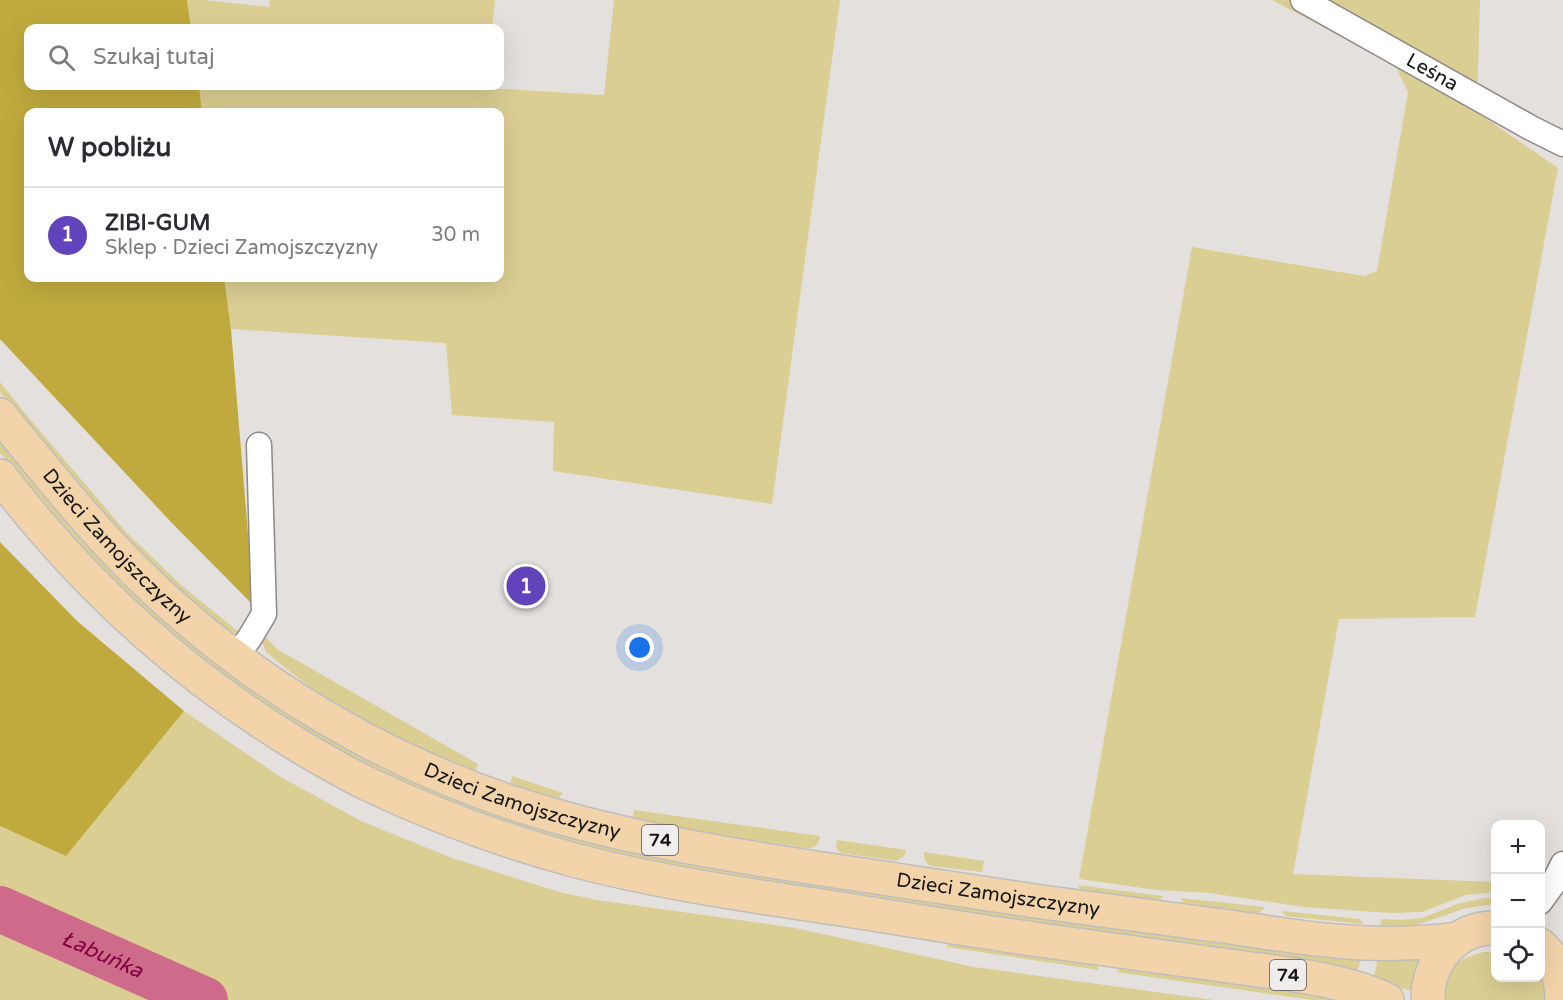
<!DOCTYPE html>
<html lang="pl">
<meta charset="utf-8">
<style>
:root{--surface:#fff;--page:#f7f7f7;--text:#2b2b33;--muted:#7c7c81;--line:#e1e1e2;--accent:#6144bc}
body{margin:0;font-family:"Varela Round",sans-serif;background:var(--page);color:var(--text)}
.controls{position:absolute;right:18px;bottom:18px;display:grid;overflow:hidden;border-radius:12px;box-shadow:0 6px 24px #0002}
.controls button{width:54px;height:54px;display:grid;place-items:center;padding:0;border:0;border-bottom:2px solid var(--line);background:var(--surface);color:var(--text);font:30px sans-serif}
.you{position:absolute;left:640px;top:648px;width:21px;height:21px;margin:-15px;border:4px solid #fff;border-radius:50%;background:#1a73e8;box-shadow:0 0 0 9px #1a73e833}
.badge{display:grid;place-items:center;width:39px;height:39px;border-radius:50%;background:var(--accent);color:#fff;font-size:20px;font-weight:700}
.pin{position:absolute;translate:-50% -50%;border:3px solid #fff;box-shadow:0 2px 6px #0006}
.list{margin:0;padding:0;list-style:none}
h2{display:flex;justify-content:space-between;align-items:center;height:78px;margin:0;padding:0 24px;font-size:26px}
h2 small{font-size:20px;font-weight:400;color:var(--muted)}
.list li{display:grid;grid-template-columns:39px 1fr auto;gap:18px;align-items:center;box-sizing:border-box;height:96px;padding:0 24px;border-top:2px solid var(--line)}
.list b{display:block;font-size:22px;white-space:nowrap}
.list p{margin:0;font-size:20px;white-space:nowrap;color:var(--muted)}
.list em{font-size:20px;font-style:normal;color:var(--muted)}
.icon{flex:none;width:33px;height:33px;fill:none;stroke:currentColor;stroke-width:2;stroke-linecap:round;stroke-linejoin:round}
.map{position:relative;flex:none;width:1563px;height:1000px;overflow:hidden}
.search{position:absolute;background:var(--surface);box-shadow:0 6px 24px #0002;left:24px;top:24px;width:480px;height:66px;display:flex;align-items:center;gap:15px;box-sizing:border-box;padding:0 21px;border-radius:12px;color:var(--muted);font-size:22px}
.panel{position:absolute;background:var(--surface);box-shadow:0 6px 24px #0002;left:24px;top:108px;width:480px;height:174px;border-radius:12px}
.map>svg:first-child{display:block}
.green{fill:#dbce93}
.forest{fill:#c0aa3d}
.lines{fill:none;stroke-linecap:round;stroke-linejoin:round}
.river{stroke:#ce6b8a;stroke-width:46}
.street-casing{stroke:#8d8988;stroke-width:27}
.primary-casing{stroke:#bebebe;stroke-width:36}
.street{stroke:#fff;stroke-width:24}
.primary{stroke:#f3d4aa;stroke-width:33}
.labels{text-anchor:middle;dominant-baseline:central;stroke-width:5;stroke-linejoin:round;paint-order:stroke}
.shield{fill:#f1edec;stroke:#595757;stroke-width:1.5}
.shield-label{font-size:18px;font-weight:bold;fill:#181717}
.street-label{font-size:20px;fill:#181717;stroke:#f1edec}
.water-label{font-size:21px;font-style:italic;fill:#820140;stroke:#f1edec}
</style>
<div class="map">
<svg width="1563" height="1000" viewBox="0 0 1563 1000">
<rect width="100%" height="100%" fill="#e4e0de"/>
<!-- green -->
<g class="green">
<polygon points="187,0 204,0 269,7 270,0 495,0 492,28 191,28"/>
<polygon points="614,0 840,0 772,504 553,471 554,422 452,415 446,343 231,329 224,278 500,278 500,112 202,112 199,86 487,86 487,88 604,95"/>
<polygon points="1272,0 1480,0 1477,112 1558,168 1475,617 1339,619 1293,874 1495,882 1495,892 1466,895 1422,912 1390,913 1304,907 1209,893 1156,890 1079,879 1192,247 1364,276 1377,271 1408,92 1395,65"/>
<polygon points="0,382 28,417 126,532 181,585 240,633 231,633 221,627 157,571 100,511 24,423 0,392"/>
<polygon points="0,438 123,583 155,613 209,657 411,780 1361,958 1357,974 882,901 644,861 552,839 464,811 383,775 304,733 181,646 102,572 0,453"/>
<path d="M263,634L277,649L478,764L475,773C456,765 435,757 416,748C362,723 311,691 266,652L262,642Z"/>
<polygon points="184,711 279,776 361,821 452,858 559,892 597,900 795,928 974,967 1214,1000 0,1000 0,826 66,855"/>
<polygon points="512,776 563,793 558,799 555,800 514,787 511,782"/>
<path d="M634,810L820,836C819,844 816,848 807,848L635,823L633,817Z"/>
<polygon points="837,840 907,850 903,857 896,861 841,853 836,848"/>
<path d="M924,852L984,861L982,872L931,866C925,863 924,859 924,852Z"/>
<polygon points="1078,885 1163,896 1163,897 1158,901 1082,891"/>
<polygon points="1181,898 1264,907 1264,909 1259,913 1183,903 1181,899"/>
<polygon points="1485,898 1495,898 1495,904 1466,908 1420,924 1410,926 1380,925 1382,919 1402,920 1422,918 1457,904"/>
<polygon points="1282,911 1360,919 1363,924 1285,916"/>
<polygon points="952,942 1096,963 1099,970 947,947 947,945"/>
<path d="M1484,952H1495L1496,978H1540L1541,976L1546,986L1548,1000H1444C1444,994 1443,986 1445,980C1451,963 1467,956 1484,952Z"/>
<polygon points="1378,959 1419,960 1421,962 1414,990 1411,991 1373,979"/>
<polygon points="1121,967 1311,994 1337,1000 1313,1000 1116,972"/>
</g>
<!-- forest -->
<g class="forest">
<polygon points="0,0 187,0 191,28 28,28 28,86 199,86 202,112 28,112 28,278 224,278 231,329 254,606 171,522 0,339"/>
<polygon points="0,542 77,621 184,711 66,856 0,826"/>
</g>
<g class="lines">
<!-- river -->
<path class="river" id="s1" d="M0,909L205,1000"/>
<!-- street casing -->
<g class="street-casing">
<g id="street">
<path id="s2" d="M1303,0L1531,128L1563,144"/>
<polyline points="234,657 249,639 264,614 259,445"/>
<polyline points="1540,902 1553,884 1563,864"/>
</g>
</g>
<!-- primary casing -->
<g class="primary-casing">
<g id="primary">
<path id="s3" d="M0,415C50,476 98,537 156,591C260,688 386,762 522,806C607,833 695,849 783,863C860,875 938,886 1015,898C1082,908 1149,916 1215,925C1255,930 1296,938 1336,941C1376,945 1417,944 1457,939"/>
<path d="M0,476C14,494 28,512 44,530C117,615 205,689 301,747C323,760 345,773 368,784C433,815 501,840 570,859C656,882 746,895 834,908C905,919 976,931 1047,941C1108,949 1169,958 1229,966C1279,973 1342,978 1387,1000"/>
<path d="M1540,945C1556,959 1562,979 1562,1000"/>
<path d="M1428,1000C1427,962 1456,926 1496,928"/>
</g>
</g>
<!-- street -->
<use href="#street" class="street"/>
<!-- primary -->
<use href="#primary" class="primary"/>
</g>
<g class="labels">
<!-- shield labels -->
<g class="shield">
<rect x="642" y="825" width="36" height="30" rx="4.5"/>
<rect x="1270" y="960" width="36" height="30" rx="4.5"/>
</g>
<g class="shield-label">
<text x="660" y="840">74</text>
<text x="1288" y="975">74</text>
</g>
<!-- street labels -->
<g class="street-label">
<text stroke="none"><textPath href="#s2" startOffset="148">Leśna</textPath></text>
<text stroke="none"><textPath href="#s3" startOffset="176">Dzieci Zamojszczyzny</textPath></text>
<text stroke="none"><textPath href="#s3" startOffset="662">Dzieci Zamojszczyzny</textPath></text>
<text stroke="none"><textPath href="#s3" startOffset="1148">Dzieci Zamojszczyzny</textPath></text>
</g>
<!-- water labels -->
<g class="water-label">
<text stroke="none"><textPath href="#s1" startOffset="112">Łabuńka</textPath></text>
</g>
</g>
</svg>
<div class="controls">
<button>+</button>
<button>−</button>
<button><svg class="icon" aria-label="locate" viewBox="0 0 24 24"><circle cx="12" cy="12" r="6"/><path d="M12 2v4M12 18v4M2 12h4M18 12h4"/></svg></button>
</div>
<div class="you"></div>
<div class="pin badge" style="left:526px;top:586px">1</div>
<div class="search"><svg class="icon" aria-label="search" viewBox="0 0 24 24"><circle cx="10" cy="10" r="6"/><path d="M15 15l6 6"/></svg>Szukaj tutaj</div>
<section class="panel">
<h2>W pobliżu<small></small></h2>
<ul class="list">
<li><span class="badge">1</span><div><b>ZIBI-GUM</b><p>Sklep · Dzieci Zamojszczyzny</p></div><em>30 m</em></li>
</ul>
</section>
</div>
